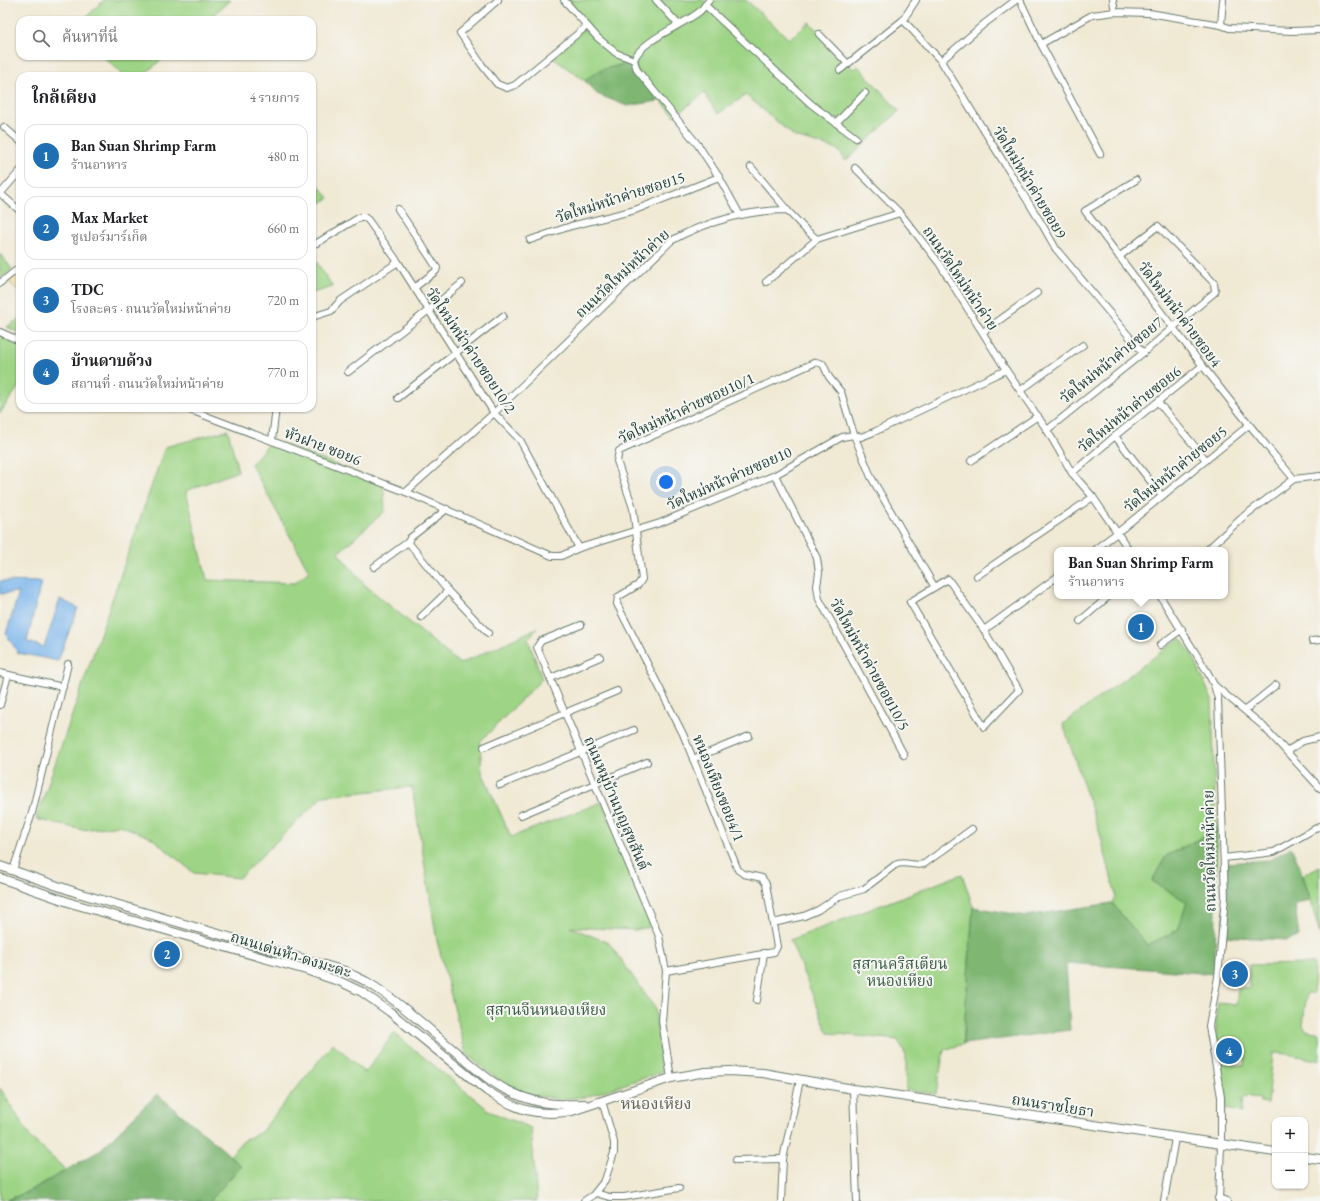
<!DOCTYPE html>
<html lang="th">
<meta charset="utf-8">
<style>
:root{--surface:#fff;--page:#f6f6f6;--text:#202124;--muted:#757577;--line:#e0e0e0;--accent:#1f6fb2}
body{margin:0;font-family:"EB Garamond","Noto Serif Thai",serif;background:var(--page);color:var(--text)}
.controls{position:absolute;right:12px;bottom:12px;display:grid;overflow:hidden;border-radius:8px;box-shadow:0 1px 3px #0004}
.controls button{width:36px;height:36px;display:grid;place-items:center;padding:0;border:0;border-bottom:1px solid var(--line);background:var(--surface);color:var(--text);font:20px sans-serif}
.you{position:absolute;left:666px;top:482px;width:14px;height:14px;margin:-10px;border:3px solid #fff;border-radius:50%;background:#1a73e8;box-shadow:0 0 0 6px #1a73e833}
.badge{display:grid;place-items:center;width:26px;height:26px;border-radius:50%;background:var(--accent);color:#fff;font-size:13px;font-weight:700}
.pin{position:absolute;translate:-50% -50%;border:2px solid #fff;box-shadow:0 1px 4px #0006}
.popup{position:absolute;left:1054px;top:547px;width:174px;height:52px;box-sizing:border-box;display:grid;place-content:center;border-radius:8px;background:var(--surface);filter:drop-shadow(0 1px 3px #0005);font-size:13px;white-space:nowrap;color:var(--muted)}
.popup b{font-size:15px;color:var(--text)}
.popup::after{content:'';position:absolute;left:50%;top:100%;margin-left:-8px;border:8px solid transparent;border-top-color:var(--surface)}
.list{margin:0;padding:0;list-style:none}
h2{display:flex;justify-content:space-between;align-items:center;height:52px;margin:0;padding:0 16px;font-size:17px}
h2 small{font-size:13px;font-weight:400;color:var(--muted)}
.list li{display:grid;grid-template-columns:26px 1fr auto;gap:12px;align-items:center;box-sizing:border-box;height:64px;margin:0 8px 8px;padding:0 8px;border:1px solid var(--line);border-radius:12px}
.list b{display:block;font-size:15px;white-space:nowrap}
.list p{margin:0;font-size:13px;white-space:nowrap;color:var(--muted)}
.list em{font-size:13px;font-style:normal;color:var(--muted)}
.icon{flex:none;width:22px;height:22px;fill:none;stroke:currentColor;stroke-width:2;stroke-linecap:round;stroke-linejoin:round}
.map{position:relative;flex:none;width:1320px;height:1201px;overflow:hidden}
.search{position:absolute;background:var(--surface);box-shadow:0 1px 3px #0004;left:16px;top:16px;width:300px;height:44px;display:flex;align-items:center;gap:10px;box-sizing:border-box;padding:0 14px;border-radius:12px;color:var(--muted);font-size:15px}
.panel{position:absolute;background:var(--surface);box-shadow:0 1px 3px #0004;left:16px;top:72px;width:300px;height:340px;border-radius:12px}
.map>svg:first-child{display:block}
.green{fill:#9ed485;stroke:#5e885c}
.forest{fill:#7eb672;stroke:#4e7a53}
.sand{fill:#eeda9e;stroke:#868c69}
.water{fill:#7cb5ec;stroke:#4e7990}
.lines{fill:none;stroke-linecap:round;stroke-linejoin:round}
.street-casing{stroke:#68796c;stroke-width:8}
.secondary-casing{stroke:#68796c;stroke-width:10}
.street{stroke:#fff;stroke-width:6}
.secondary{stroke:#fff;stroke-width:8}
.labels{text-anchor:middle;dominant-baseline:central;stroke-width:4;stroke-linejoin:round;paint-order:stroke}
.street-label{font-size:15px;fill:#1f3d34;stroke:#f6f6f2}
.park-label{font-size:15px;fill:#385b44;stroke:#f6f6f2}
.neighbourhood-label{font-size:16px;fill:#666355;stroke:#f6f6f2}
</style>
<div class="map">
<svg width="1320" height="1201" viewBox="0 0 1320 1201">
<rect width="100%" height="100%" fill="#f6f6f2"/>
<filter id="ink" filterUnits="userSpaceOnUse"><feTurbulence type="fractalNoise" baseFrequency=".025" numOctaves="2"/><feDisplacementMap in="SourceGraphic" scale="8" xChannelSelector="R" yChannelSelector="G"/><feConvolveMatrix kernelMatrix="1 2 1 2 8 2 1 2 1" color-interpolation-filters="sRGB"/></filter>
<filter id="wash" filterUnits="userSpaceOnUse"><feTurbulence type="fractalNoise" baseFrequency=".012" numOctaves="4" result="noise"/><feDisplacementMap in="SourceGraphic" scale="16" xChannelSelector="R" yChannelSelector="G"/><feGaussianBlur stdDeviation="0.9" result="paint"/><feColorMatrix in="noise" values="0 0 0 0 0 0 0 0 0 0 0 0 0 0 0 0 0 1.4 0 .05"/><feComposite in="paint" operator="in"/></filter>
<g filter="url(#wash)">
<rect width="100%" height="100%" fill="#f0e9d4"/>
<!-- green -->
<g class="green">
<polygon points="104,0 230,0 208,20 83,20"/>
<path d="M563,0H704L707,3L709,0H746L789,39L809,22L853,69L858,66L899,111L846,161L837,149L795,137L746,95L718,114L704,93L675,116L626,64C610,67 597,70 585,81L553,58L551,55L587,26Z"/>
<polygon points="103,56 166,56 142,76 124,76"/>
<polygon points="312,177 329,198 312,209"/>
<polygon points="0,254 12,269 0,279"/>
<polygon points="312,255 333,287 312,293"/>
<polygon points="20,318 20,333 7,327"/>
<polygon points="0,332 20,341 20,385 0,413"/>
<polygon points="228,430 238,471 186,491 207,580 295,583 309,571 251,464 272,440 383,483 385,511 338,553 365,585 460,664 537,628 528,639 542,679 480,742 482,772 511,837 602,802 654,926 635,930 570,927 609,943 655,1008 662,1072 586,1097 557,1099 532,1095 502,1083 466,1054 437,941 412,787 323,796 239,878 194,873 152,838 120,825 83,830 36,819 165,447"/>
<polygon points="1180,638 1192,654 1212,700 1215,795 1217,830 1166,856 1152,881 1187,902 1178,930 1147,946 1112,903 1116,896 1100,834 1063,724"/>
<polygon points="1320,866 1320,935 1311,901 1303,875"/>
<polygon points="962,874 973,907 963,1044 944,1050 936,1094 906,1090 906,1056 898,1040 828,1033 790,940"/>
<polygon points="1314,964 1313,994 1307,994 1306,996 1303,1026 1306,1030 1320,1033 1320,1061 1288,1054 1273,1053 1268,1104 1260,1103 1260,1099 1247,1096 1243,1098 1241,1113 1225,1108 1226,1098 1222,1093 1218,1061 1244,1066 1246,1048 1216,1040 1216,1016 1218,1003 1236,1005 1238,988 1249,989 1249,965"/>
<polygon points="394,1033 491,1112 531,1128 537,1201 210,1201 241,1166 230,1156 242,1141 261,1132 333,1043 365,1073"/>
<path d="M0,1088L31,1138L66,1170C52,1178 15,1201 0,1200Z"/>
</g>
<!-- forest -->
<g class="forest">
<path d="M634,60L637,70L660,98L658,101L627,106L597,94L585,81C602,64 615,70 634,60Z"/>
<polygon points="1217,830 1215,974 1066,963 1070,1030 963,1044 973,907 1026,916 1112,903 1147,945 1178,930 1187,902 1152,881 1166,856"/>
<polygon points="1291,847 1300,867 1311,901 1295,904 1299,937 1286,940 1223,936 1226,863 1270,860"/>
<polygon points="157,1094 226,1152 241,1166 210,1201 6,1201 30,1191 99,1151"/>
</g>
<!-- sand -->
<polygon class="sand" points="20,271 20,292 8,281"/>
<!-- water -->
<polygon class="water" points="0,581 41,582 27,642 44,647 60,599 78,608 58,661 18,653 6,634 19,592 0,594"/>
</g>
<g filter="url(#ink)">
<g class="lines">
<!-- street casing -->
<g class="street-casing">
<g id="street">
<polyline points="498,0 460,33 482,65 497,84 507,88 515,85 587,26"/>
<polyline points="564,0 598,38 616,53 634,60"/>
<polyline points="656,0 678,24"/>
<path d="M709,0C706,4 703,9 699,12C683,25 640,41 634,60L637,70L698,145L719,177L740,215"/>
<polyline points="1020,0 1041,44 1092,15 1115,12 1149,13 1221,25"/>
<polyline points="1113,0 1115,12"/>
<polyline points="1223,0 1221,25 1229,28 1292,31 1320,30"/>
<polyline points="705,5 811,104 856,138"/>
<polyline points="903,20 941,61 1043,226 1056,249 1143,353"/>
<polyline points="819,34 848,64"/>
<polyline points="1041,44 1100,154"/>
<polyline points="941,61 984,24 1016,0"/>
<polyline points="840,70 903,20 916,0"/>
<polyline points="836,123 865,93"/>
<polyline points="4,127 20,141"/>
<polyline points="751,167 787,210"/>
<polyline points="855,168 900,213"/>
<polyline points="20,171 1,193 2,195 20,211"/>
<path d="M1136,180L1085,211C1153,302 1221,392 1294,479"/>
<polyline points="398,209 437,268 436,271 414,288"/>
<polyline points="530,240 571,226 635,210 719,177"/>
<polyline points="317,243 360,217 364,217 368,220 398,262 494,413 520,440 579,548"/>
<polyline points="766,282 817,239"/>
<polyline points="0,283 20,267"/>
<polyline points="312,317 331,311 340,301 398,262"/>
<polyline points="0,332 20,341"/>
<polyline points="983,332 1037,293"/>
<polyline points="348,372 429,310 462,283"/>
<polyline points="1021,390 1083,345"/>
<polyline points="398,398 503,316"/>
<polyline points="1158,402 1206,460"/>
<polyline points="185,408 406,492 552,556 561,556 579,548 660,523 775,475 842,437 854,435 861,437 874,432 1006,370"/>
<polyline points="1047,430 1143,353 1215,292 1214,283 1158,226 1119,257"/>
<polyline points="1115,436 1162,496"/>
<polyline points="272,440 276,408"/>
<polyline points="971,461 1038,416"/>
<polyline points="1072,473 1115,436 1202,366"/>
<polyline points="775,475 817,558 819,573 817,586 819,599 904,755"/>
<path d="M406,492L494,413L671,241C703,222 751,210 787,210L806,230L817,239L900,213L939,263L1006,370L1047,430L1072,473L1093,497L1129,550"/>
<polyline points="408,542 448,591 488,633"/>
<polyline points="1094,550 1117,533 1249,425"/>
<polyline points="1207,550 1244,516 1294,479 1320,476"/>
<polyline points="374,567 408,542 410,538 447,509"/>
<polyline points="977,576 1093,497"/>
<polyline points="1160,596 1208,673 1214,685 1218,699 1225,897 1218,977 1209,1026 1221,1097 1221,1144 1219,1201"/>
<polyline points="421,617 448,591"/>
<polyline points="1080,621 1109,596"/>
<polyline points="581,625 541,641 537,647 659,936 666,971 662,1021 671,1078"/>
<polyline points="984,630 1019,690 984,727 910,602 948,579 984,630 1057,577"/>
<polyline points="1312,641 1320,640"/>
<polyline points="1160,645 1182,629"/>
<polyline points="0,673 63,687"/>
<polyline points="551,678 600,657"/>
<polyline points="1214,685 1263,726 1320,788"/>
<polyline points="0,705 8,675"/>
<polyline points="1245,710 1276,685"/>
<polyline points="484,747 617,691"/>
<polyline points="1287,751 1303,741 1320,737"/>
<polyline points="693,759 749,736"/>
<polyline points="500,785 634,730"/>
<polyline points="521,815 647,762"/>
<polyline points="1224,858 1274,852 1320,826"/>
<polyline points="13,870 32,813 68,664"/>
<path d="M773,923L804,916L818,910L840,896L864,889L895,865C905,860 912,867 924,864L972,829"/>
<polyline points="666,971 774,952 777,947 766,884 762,878 744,874 738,870 683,734 617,604 618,597 638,585 642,579 633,508 617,461 619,451 816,362 823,364 829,377 841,392 854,435 871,477 934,586"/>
<polyline points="757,1000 764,953"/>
<polyline points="853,1089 857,1201"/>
<polyline points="736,1160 783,1159"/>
<polyline points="596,1193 609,1197 624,1197 679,1188"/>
<polyline points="1218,1198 1227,1201"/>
<polyline points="584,1201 593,1195 605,1180 614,1153 614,1142 602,1101"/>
<polyline points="781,1201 783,1159 800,1080"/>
<polyline points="1164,1201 1175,1138"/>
</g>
</g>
<!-- secondary casing -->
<g class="secondary-casing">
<g id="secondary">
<path d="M0,866L78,893L345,971C352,975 360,978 367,982C399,1001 427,1028 456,1052C472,1065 488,1081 507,1090C534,1104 554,1105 584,1104"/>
<path d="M0,878L74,904L306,970L341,982L362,992L390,1012L487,1091C517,1110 537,1117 572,1111L671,1078L706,1072L729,1071L763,1073L853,1089L1275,1152"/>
<polyline points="1305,1157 1320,1159"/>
</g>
</g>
<!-- street -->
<use href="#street" class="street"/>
<!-- secondary -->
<use href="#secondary" class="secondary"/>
</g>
</g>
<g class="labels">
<!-- street labels -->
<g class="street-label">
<text transform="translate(1030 182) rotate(59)">วัดใหม่หน้าค่ายซอย9</text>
<text transform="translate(620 197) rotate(-18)">วัดใหม่หน้าค่ายซอย15</text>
<text transform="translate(622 273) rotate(-43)">ถนนวัดใหม่หน้าค่าย</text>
<text transform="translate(961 278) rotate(56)">ถนนวัดใหม่หน้าค่าย</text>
<text transform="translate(1180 314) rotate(53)">วัดใหม่หน้าค่ายซอย4</text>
<text transform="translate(471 350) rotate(56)">วัดใหม่หน้าค่ายซอย10/2</text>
<text transform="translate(1111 360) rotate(-39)">วัดใหม่หน้าค่ายซอย7</text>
<text transform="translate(686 408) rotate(-25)">วัดใหม่หน้าค่ายซอย10/1</text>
<text transform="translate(1129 409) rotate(-39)">วัดใหม่หน้าค่ายซอย6</text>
<text transform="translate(323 446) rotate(21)">หัวฝาย ซอย6</text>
<text transform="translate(1175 469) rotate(-39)">วัดใหม่หน้าค่ายซอย5</text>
<text transform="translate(729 478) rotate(-24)">วัดใหม่หน้าค่ายซอย10</text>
<text transform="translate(870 664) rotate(61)">วัดใหม่หน้าค่ายซอย10/5</text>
<text transform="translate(719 788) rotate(68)">หนองเหียงซอย4/1</text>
<text transform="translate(617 803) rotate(67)">ถนนหมู่บ้านบุญสุขสันต์</text>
<text transform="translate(1209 851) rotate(-91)">ถนนวัดใหม่หน้าค่าย</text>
<text transform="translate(291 954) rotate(17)">ถนนเด่นห้า-ดงมะดะ</text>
<text transform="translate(1053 1105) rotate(9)">ถนนราชโยธา</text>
</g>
<!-- park labels -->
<g class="park-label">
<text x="900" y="963">สุสานคริสเตียน<tspan x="900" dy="17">หนองเหียง</tspan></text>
<text x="546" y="1009">สุสานจีนหนองเหียง</text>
</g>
<!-- neighbourhood labels -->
<g class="neighbourhood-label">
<text x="656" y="1103">หนองเหียง</text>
</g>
</g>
</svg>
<div class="controls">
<button>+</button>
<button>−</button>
</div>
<div class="you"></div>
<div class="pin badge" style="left:1141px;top:627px">1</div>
<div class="popup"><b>Ban Suan Shrimp Farm</b>ร้านอาหาร</div>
<div class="pin badge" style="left:167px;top:954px">2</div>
<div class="pin badge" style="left:1235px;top:974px">3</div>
<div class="pin badge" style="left:1229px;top:1051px">4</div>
<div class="search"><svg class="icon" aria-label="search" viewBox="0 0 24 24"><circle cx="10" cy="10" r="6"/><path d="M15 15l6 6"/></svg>ค้นหาที่นี่</div>
<section class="panel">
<h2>ใกล้เคียง<small>4 รายการ</small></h2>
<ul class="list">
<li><span class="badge">1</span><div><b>Ban Suan Shrimp Farm</b><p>ร้านอาหาร</p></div><em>480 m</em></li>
<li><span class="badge">2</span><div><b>Max Market</b><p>ซูเปอร์มาร์เก็ต</p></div><em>660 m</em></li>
<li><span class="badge">3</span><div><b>TDC</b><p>โรงละคร · ถนนวัดใหม่หน้าค่าย</p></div><em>720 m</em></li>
<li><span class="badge">4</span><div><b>บ้านดาบด้วง</b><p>สถานที่ · ถนนวัดใหม่หน้าค่าย</p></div><em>770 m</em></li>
</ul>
</section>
</div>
